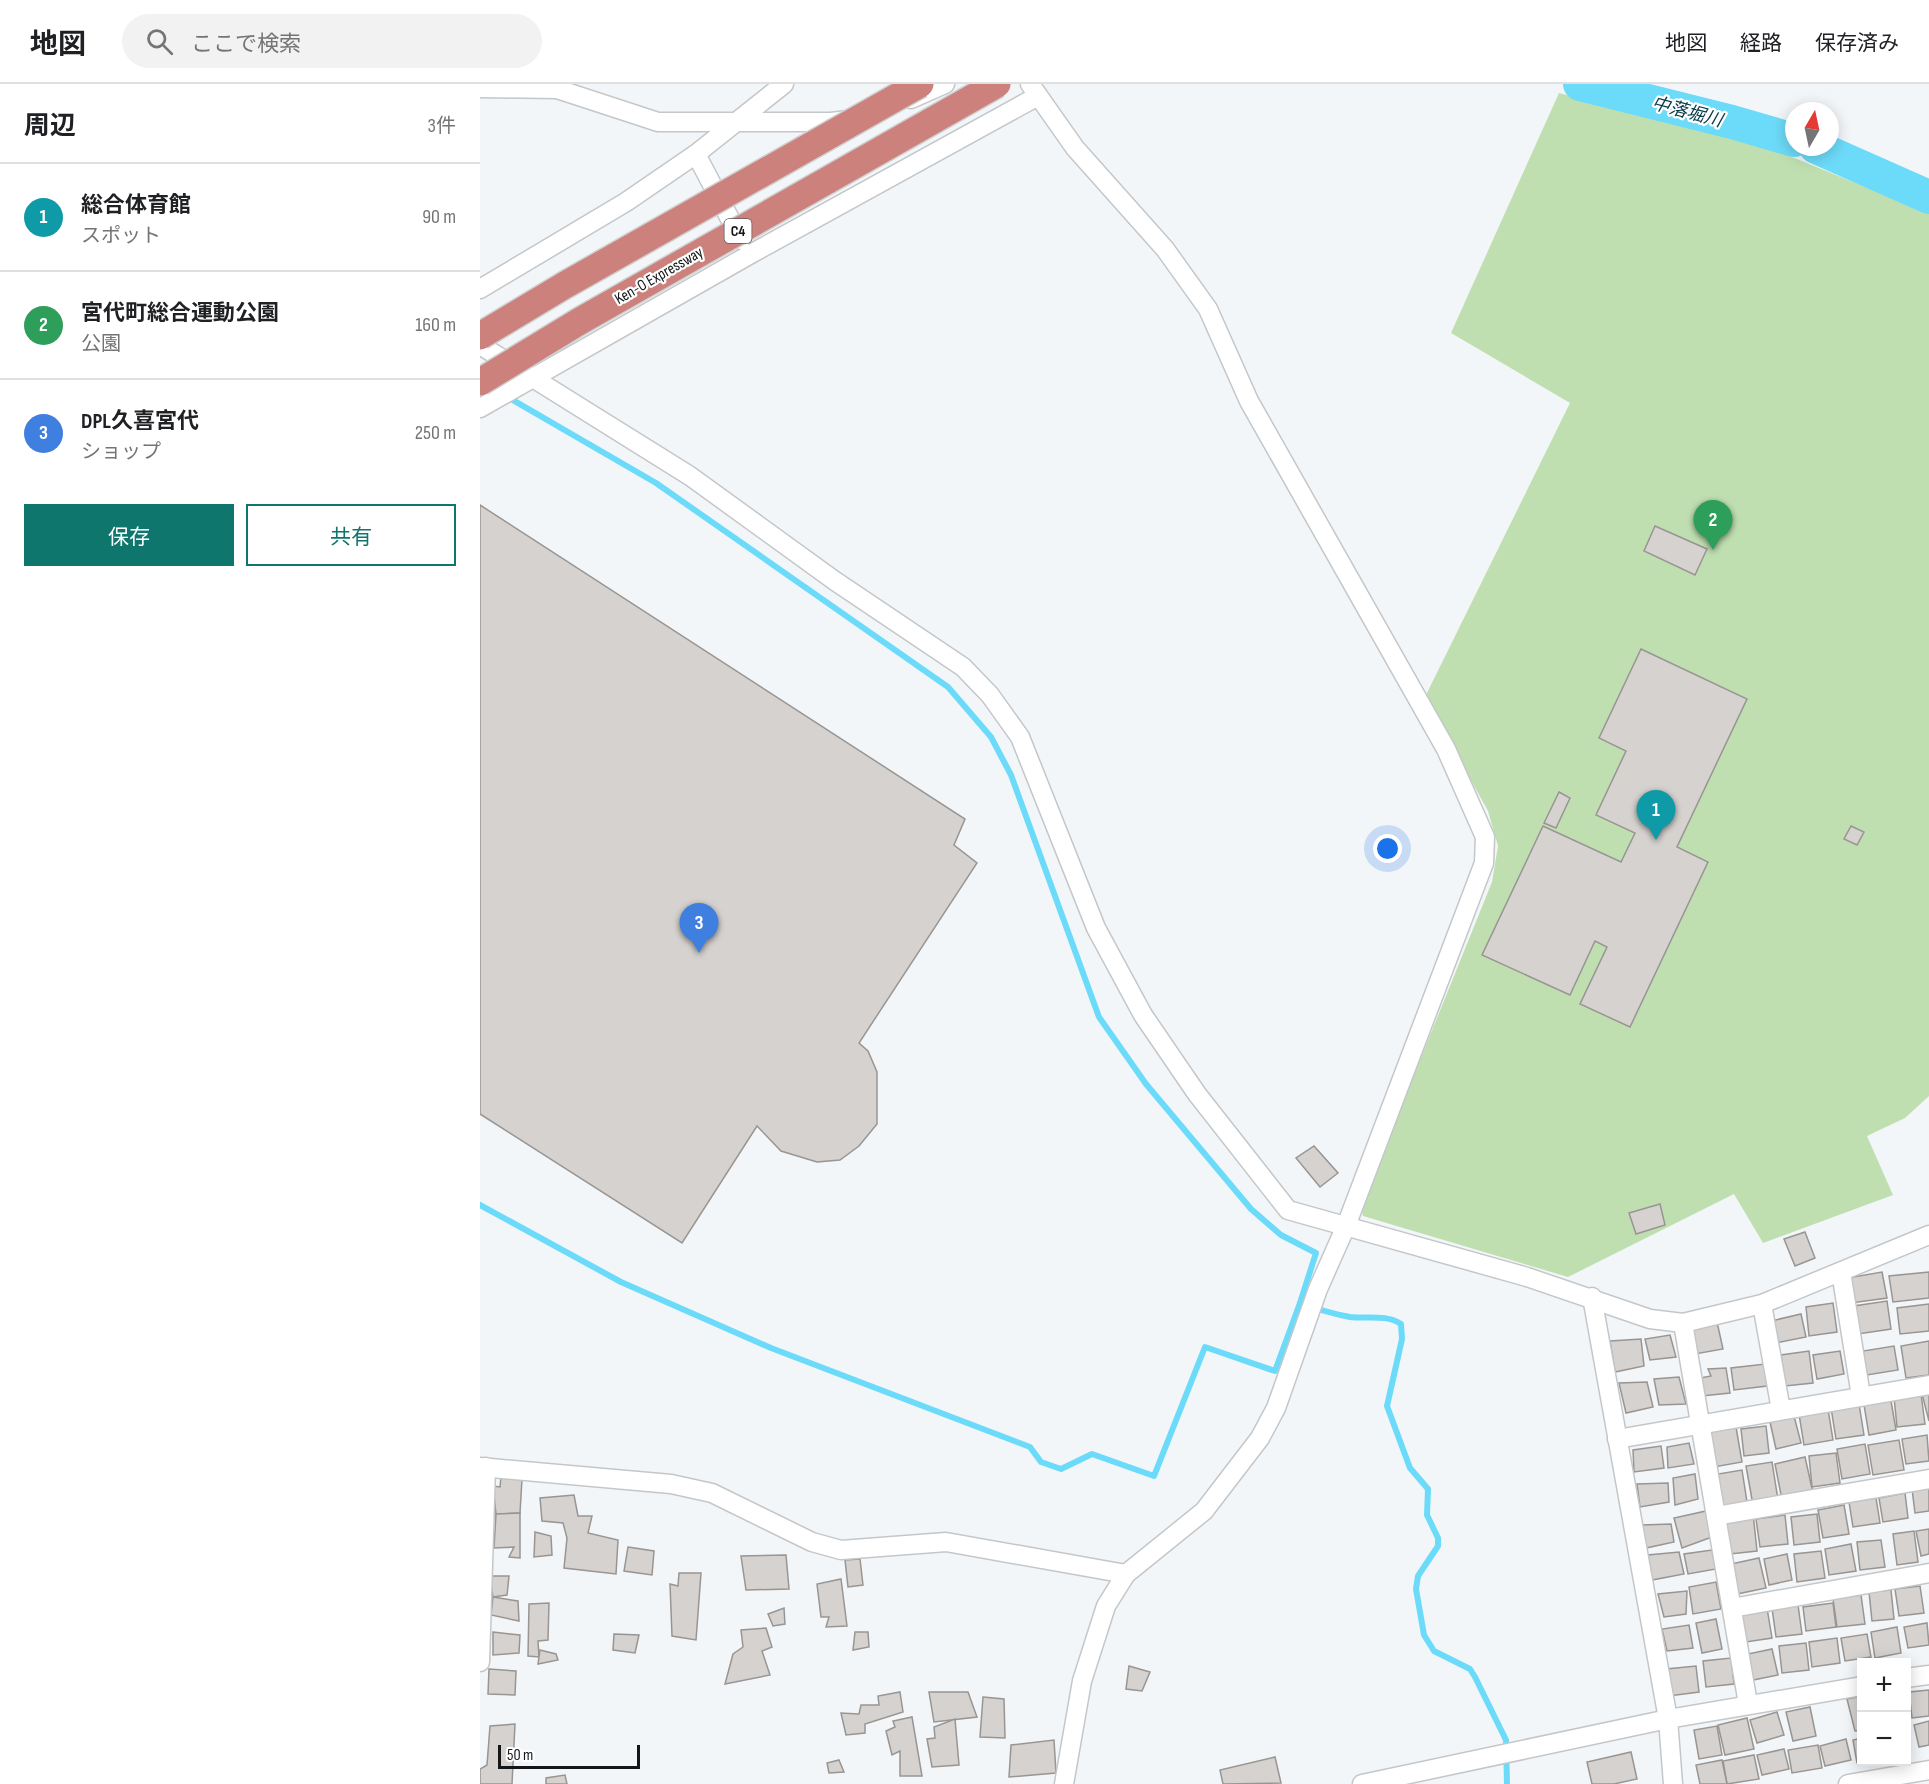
<!DOCTYPE html>
<html lang="ja">
<meta charset="utf-8">
<style>
:root{--surface:#fff;--page:#f2f2f2;--text:#202124;--muted:#757577;--line:#e0e0e0;--accent:#0f766e}
body{margin:0;font-family:"Sofia Sans Condensed","Noto Sans JP",sans-serif;background:var(--page);color:var(--text)}
.controls{position:absolute;right:18px;bottom:18px;display:grid;overflow:hidden;border-radius:0px;box-shadow:0 3px 15px #0003}
.controls button{width:54px;height:54px;display:grid;place-items:center;padding:0;border:0;border-bottom:2px solid var(--line);background:var(--surface);color:var(--text);font:30px sans-serif}
.compass{position:absolute;left:1305px;top:18px;width:54px;height:54px;border-radius:50%;background:var(--surface);box-shadow:0 3px 15px #0003;rotate:9deg}
.scale{position:absolute;left:18px;bottom:15px;width:142px;box-sizing:border-box;padding-left:6px;border:3px solid #151617;border-top:0;font-size:16px;line-height:21px;white-space:nowrap;color:#151617;-webkit-text-stroke:4px #fff;paint-order:stroke}
.you{position:absolute;left:908px;top:765px;width:21px;height:21px;margin:-15px;border:4px solid #fff;border-radius:50%;background:#1a73e8;box-shadow:0 0 0 9px #1a73e833}
.badge{display:grid;place-items:center;width:39px;height:39px;border-radius:50%;background:var(--accent);color:#fff;font-size:20px;font-weight:700}
.pin{position:absolute;translate:-50% -50px;filter:drop-shadow(0 2px 3px #0008)}
.pin::after{content:'';position:absolute;top:32px;width:21px;height:18px;background:inherit;clip-path:polygon(0 0,100% 0,50% 100%)}
.list{margin:0;padding:0;list-style:none}
h2{display:flex;justify-content:space-between;align-items:center;height:78px;margin:0;padding:0 24px;font-size:26px}
h2 small{font-size:20px;font-weight:400;color:var(--muted)}
.list li{display:grid;grid-template-columns:39px 1fr auto;gap:18px;align-items:center;box-sizing:border-box;height:108px;padding:0 24px;border-top:2px solid var(--line)}
.list b{display:block;font-size:22px;white-space:nowrap}
.list p{margin:0;font-size:20px;white-space:nowrap;color:var(--muted)}
.list em{font-size:20px;font-style:normal;color:var(--muted)}
.actions{display:flex;gap:12px;padding:18px 24px}
.actions a{flex:1;padding:14px 0;border:2px solid var(--accent);border-radius:0px;text-align:center;font-size:21px;color:var(--accent)}
.actions .main{background:var(--accent);color:#fff}
.icon{flex:none;width:33px;height:33px;fill:none;stroke:currentColor;stroke-width:2;stroke-linecap:round;stroke-linejoin:round}
.map{position:relative;flex:none;width:1449px;height:1700px;overflow:hidden}
header{display:flex;align-items:center;gap:36px;box-sizing:border-box;height:84px;padding:0 30px;background:var(--surface);border-bottom:2px solid var(--line)}
header strong{font-size:28px}
nav{display:flex;gap:33px;margin-inline-start:auto;font-size:21px}
.search{width:420px;height:54px;background:var(--page);display:flex;align-items:center;gap:15px;box-sizing:border-box;padding:0 21px;border-radius:33px;color:var(--muted);font-size:22px}
main{display:flex}
aside{flex:1;background:var(--surface)}
.map>svg:first-child{display:block}
.green{fill:#bfdfb1}
.lines{fill:none;stroke-linecap:round;stroke-linejoin:round}
.stream{stroke:#6cdbf9;stroke-width:6}
.river{stroke:#6cdbf9;stroke-width:34}
.building{fill:#d5d2cf;stroke:#989593;stroke-width:1.5}
.minor-casing{stroke:#c4c7c9;stroke-width:21}
.minor{stroke:#fff;stroke-width:18}
.highway-bridge-casing{stroke:#d0d0d1;stroke-width:30;stroke-linecap:butt}
.highway-bridge{stroke:#cd817d;stroke-width:27}
.labels{text-anchor:middle;dominant-baseline:central;stroke-width:4.5;stroke-linejoin:round;paint-order:stroke}
.shield{fill:#fff;stroke:#5b5c5d;stroke-width:1.5}
.shield-label{font-size:15px;font-weight:bold;fill:#151617}
.street-label{font-size:16px;fill:#151617;stroke:#fff}
.water-label{font-size:18px;font-style:italic;fill:#053b47;stroke:#fff}
</style>
<header>
<strong>地図</strong>
<div class="search"><svg class="icon" aria-label="search" viewBox="0 0 24 24"><circle cx="10" cy="10" r="6"/><path d="M15 15l6 6"/></svg>ここで検索</div>
<nav><a>地図</a><a>経路</a><a>保存済み</a></nav>
</header>
<main>
<aside>
<h2>周辺<small>3件</small></h2>
<ul class="list">
<li><span class="badge" style="background:#0f9aa8">1</span><div><b>総合体育館</b><p>スポット</p></div><em>90 m</em></li>
<li><span class="badge" style="background:#2e9e5b">2</span><div><b>宮代町総合運動公園</b><p>公園</p></div><em>160 m</em></li>
<li><span class="badge" style="background:#3f7fe0">3</span><div><b>DPL久喜宮代</b><p>ショップ</p></div><em>250 m</em></li>
</ul>
<div class="actions"><a class="main">保存</a><a>共有</a></div>
</aside>
<div class="map">
<svg width="1449" height="1700" viewBox="0 0 1449 1700">
<rect width="100%" height="100%" fill="#f3f6f9"/>
<!-- green -->
<polygon class="green" points="1079,9 1290,64 1449,129 1449,1012 1425,1034 1387,1052 1413,1111 1283,1159 1254,1110 1088,1193 883,1132 881,1122 1012,798 1018,762 1008,727 945,613 1090,319 971,249"/>
<g class="lines">
<!-- stream -->
<g class="stream">
<path d="M26,312L176,399L468,603L511,653L531,691L619,933L666,1000L771,1125L801,1151L836,1169L820,1219C837,1225 853,1230 870,1233C886,1235 907,1230 921,1240L922,1255L907,1322L930,1384L948,1405L947,1431L958,1454V1462L938,1492L936,1505L944,1551L954,1567L990,1585L995,1593L1026,1656L1027,1700"/>
<polyline points="0,1121 141,1198 291,1264 550,1363 561,1378 581,1385 612,1370 674,1392 725,1263 795,1287 820,1219"/>
</g>
<!-- river -->
<g class="river">
<polyline points="1100,0 1252,38 1314,56"/>
<polyline points="1336,63 1449,113"/>
</g>
</g>
<!-- building -->
<g class="building">
<polygon points="0,421 485,735 474,761 497,779 379,959 388,967 397,988 397,1040 379,1062 360,1076 337,1078 301,1067 277,1042 202,1159 0,1030"/>
<polygon points="1175,442 1227,465 1215,491 1164,467"/>
<polygon points="1161,565 1267,615 1197,763 1228,778 1150,943 1100,920 1127,863 1115,857 1090,911 1002,871 1063,742 1141,778 1155,749 1116,731 1146,667 1119,654"/>
<polygon points="1079,708 1090,714 1076,744 1064,739"/>
<polygon points="1371,742 1384,748 1377,761 1364,755"/>
<polygon points="834,1062 858,1089 840,1103 816,1074"/>
<polygon points="1180,1120 1185,1141 1156,1150 1149,1129"/>
<polygon points="1325,1148 1335,1174 1315,1182 1304,1155"/>
<polygon points="1402,1188 1407,1214 1371,1219 1367,1194"/>
<polygon points="1449,1188 1449,1214 1413,1218 1409,1192"/>
<polygon points="1407,1217 1411,1245 1378,1250 1374,1222"/>
<polygon points="1353,1219 1357,1248 1329,1252 1326,1223"/>
<polygon points="1449,1220 1449,1247 1420,1250 1417,1224"/>
<polygon points="1321,1230 1326,1253 1296,1259 1291,1237"/>
<polygon points="1237,1238 1243,1265 1215,1270 1210,1245"/>
<polygon points="1190,1251 1196,1273 1170,1276 1165,1255"/>
<polygon points="1161,1255 1164,1282 1135,1288 1130,1257"/>
<polygon points="1449,1257 1449,1291 1426,1294 1421,1262"/>
<polygon points="1414,1262 1418,1286 1387,1291 1383,1267"/>
<polygon points="1329,1267 1333,1299 1305,1302 1301,1271"/>
<polygon points="1360,1267 1364,1290 1337,1295 1333,1271"/>
<polygon points="1285,1280 1287,1302 1254,1306 1251,1284"/>
<polygon points="1246,1284 1250,1309 1222,1312 1220,1294 1231,1292 1228,1285"/>
<polygon points="1199,1293 1206,1320 1179,1321 1174,1295"/>
<polygon points="1167,1298 1173,1323 1146,1329 1139,1299"/>
<polygon points="1449,1308 1449,1337 1442,1310"/>
<polygon points="1441,1310 1445,1340 1417,1343 1414,1313"/>
<polygon points="1411,1317 1416,1346 1389,1351 1384,1321"/>
<polygon points="1379,1320 1384,1351 1356,1355 1351,1324"/>
<polygon points="1348,1325 1353,1356 1324,1361 1319,1330"/>
<polygon points="1314,1332 1321,1359 1296,1365 1290,1338"/>
<polygon points="1286,1342 1289,1369 1264,1372 1261,1345"/>
<polygon points="1256,1343 1262,1378 1234,1383 1228,1348"/>
<polygon points="1447,1351 1449,1377 1426,1380 1422,1355"/>
<polygon points="1419,1356 1424,1386 1393,1391 1388,1361"/>
<polygon points="1209,1359 1214,1380 1188,1384 1187,1363"/>
<polygon points="1385,1360 1390,1390 1362,1395 1357,1365"/>
<polygon points="1181,1362 1184,1384 1154,1388 1153,1366"/>
<polygon points="1356,1369 1360,1399 1332,1403 1329,1372"/>
<polygon points="1325,1373 1333,1409 1302,1416 1295,1380"/>
<polygon points="1292,1378 1298,1416 1273,1421 1266,1382"/>
<polygon points="1262,1386 1267,1418 1238,1423 1232,1391"/>
<polygon points="1215,1390 1218,1415 1195,1421 1193,1394"/>
<polygon points="21,1392 42,1395 40,1429 16,1430 13,1402 20,1403"/>
<polygon points="1188,1399 1189,1418 1160,1423 1157,1400"/>
<polygon points="1449,1403 1449,1427 1435,1429 1432,1405"/>
<polygon points="1425,1409 1428,1434 1403,1438 1399,1414"/>
<polygon points="94,1411 98,1432 112,1432 108,1449 138,1456 136,1490 84,1484 87,1454 83,1439 62,1437 60,1414"/>
<polygon points="1396,1414 1400,1439 1373,1443 1369,1418"/>
<polygon points="1364,1421 1369,1450 1343,1454 1338,1426"/>
<polygon points="1226,1427 1232,1453 1202,1464 1194,1434"/>
<polygon points="40,1429 40,1474 29,1473 34,1463 14,1464 16,1430"/>
<polygon points="1273,1429 1277,1467 1250,1470 1245,1432"/>
<polygon points="1337,1430 1340,1458 1314,1461 1311,1433"/>
<polygon points="1305,1431 1308,1460 1280,1463 1276,1435"/>
<polygon points="1191,1440 1194,1458 1166,1464 1162,1441"/>
<polygon points="1449,1445 1449,1470 1441,1472 1436,1447"/>
<polygon points="1434,1447 1438,1478 1417,1481 1413,1450"/>
<polygon points="55,1448 71,1452 72,1471 54,1473"/>
<polygon points="1401,1456 1405,1483 1380,1486 1377,1458"/>
<polygon points="1371,1460 1376,1487 1349,1491 1345,1465"/>
<polygon points="148,1463 174,1467 172,1491 144,1487"/>
<polygon points="1232,1466 1236,1485 1208,1490 1204,1470"/>
<polygon points="1341,1467 1345,1494 1317,1498 1314,1470"/>
<polygon points="1199,1468 1204,1490 1172,1496 1168,1471"/>
<polygon points="1307,1470 1312,1496 1289,1501 1284,1475"/>
<polygon points="306,1471 309,1505 266,1506 261,1472"/>
<polygon points="1279,1474 1286,1504 1257,1510 1251,1480"/>
<polygon points="380,1475 383,1501 368,1503 365,1476"/>
<polygon points="199,1489 221,1489 216,1556 192,1552 190,1500 198,1502"/>
<polygon points="10,1492 29,1492 27,1511 13,1513"/>
<polygon points="361,1495 367,1542 346,1543 349,1533 341,1533 337,1500"/>
<polygon points="1236,1498 1241,1525 1213,1530 1209,1503"/>
<polygon points="1440,1502 1444,1529 1419,1532 1415,1505"/>
<polygon points="1411,1506 1414,1535 1392,1537 1389,1508"/>
<polygon points="1207,1507 1206,1530 1184,1533 1178,1510"/>
<polygon points="1381,1511 1385,1540 1357,1543 1353,1515"/>
<polygon points="13,1513 38,1517 39,1537 11,1531"/>
<polygon points="69,1519 68,1556 58,1557 59,1573 48,1572 49,1520"/>
<polygon points="1353,1519 1356,1543 1326,1547 1323,1523"/>
<polygon points="1318,1521 1322,1550 1296,1553 1292,1524"/>
<polygon points="304,1524 305,1540 293,1542 288,1530"/>
<polygon points="1287,1524 1292,1554 1266,1558 1261,1528"/>
<polygon points="1236,1535 1242,1565 1222,1569 1216,1539"/>
<polygon points="1447,1539 1449,1561 1428,1564 1424,1543"/>
<polygon points="1209,1541 1213,1564 1187,1567 1182,1545"/>
<polygon points="1417,1543 1421,1569 1395,1574 1391,1548"/>
<polygon points="286,1544 292,1563 282,1567 290,1591 245,1600 253,1570 263,1563 261,1546"/>
<polygon points="13,1548 40,1551 39,1569 13,1571"/>
<polygon points="375,1548 388,1548 389,1563 373,1566"/>
<polygon points="134,1550 159,1551 155,1569 133,1566"/>
<polygon points="1387,1550 1391,1573 1365,1577 1361,1554"/>
<polygon points="1357,1554 1360,1579 1332,1583 1329,1558"/>
<polygon points="1326,1559 1329,1586 1302,1589 1299,1562"/>
<polygon points="1292,1565 1298,1591 1273,1596 1268,1570"/>
<polygon points="60,1566 76,1570 78,1576 58,1580"/>
<polygon points="1251,1574 1254,1600 1226,1603 1223,1577"/>
<polygon points="649,1582 670,1588 662,1607 646,1605"/>
<polygon points="1216,1582 1219,1608 1189,1612 1186,1585"/>
<polygon points="9,1585 36,1587 35,1611 8,1610"/>
<polygon points="1449,1606 1449,1632 1432,1634 1429,1608"/>
<polygon points="420,1608 423,1628 385,1640 385,1649 366,1651 361,1629 379,1630 381,1621 399,1621 398,1612"/>
<polygon points="449,1608 488,1608 497,1633 454,1638"/>
<polygon points="1382,1612 1382,1646 1375,1647 1367,1615"/>
<polygon points="503,1613 524,1615 525,1654 500,1653"/>
<polygon points="1330,1623 1336,1652 1313,1657 1306,1628"/>
<polygon points="1297,1628 1304,1651 1277,1659 1270,1636"/>
<polygon points="432,1633 442,1692 420,1692 420,1667 412,1671 406,1647 415,1643 413,1637"/>
<polygon points="1267,1634 1274,1665 1245,1671 1238,1641"/>
<polygon points="475,1635 479,1681 452,1683 447,1655 455,1654 454,1643"/>
<polygon points="1449,1637 1449,1661 1439,1663 1434,1641"/>
<polygon points="35,1640 32,1700 0,1700 0,1685 7,1681 10,1642"/>
<polygon points="1237,1642 1242,1671 1219,1675 1214,1646"/>
<polygon points="1382,1654 1382,1678 1387,1678 1377,1679 1373,1656"/>
<polygon points="1366,1655 1371,1676 1345,1682 1340,1662"/>
<polygon points="574,1656 576,1689 529,1693 531,1661"/>
<polygon points="1338,1661 1342,1684 1312,1689 1308,1666"/>
<polygon points="1304,1665 1309,1685 1282,1691 1277,1671"/>
<polygon points="1151,1668 1157,1695 1134,1700 1112,1700 1107,1678"/>
<polygon points="1274,1671 1279,1695 1247,1700 1243,1677"/>
<polygon points="795,1673 801,1699 743,1700 740,1686"/>
<polygon points="359,1676 364,1688 349,1689 347,1679"/>
<polygon points="1242,1676 1247,1700 1220,1700 1216,1681"/>
<polygon points="85,1691 87,1700 66,1700 66,1694"/>
</g>
<g class="lines">
<!-- minor casing -->
<g class="minor-casing">
<g id="minor">
<polyline points="550,0 595,64 685,165 728,225 769,317 966,665 1005,753 1004,779 866,1142 838,1205 796,1324 780,1354 724,1427 646,1490 626,1522 602,1597 584,1700"/>
<polyline points="0,4 77,5 178,38 351,38 368,36"/>
<polyline points="431,15 465,0"/>
<polyline points="216,70 261,156"/>
<polyline points="0,205 146,118 216,70 304,0"/>
<polyline points="0,261 210,392 355,497 483,583 510,611 540,653 616,844 663,931 717,1010 808,1126 1047,1193 1170,1235 1203,1239 1282,1220 1449,1151"/>
<polyline points="0,324 269,171 558,12"/>
<polyline points="1361,1188 1381,1312"/>
<polyline points="1112,1213 1188,1635 1193,1700"/>
<polyline points="1282,1220 1301,1326"/>
<polyline points="1203,1239 1268,1620"/>
<polyline points="1137,1355 1449,1301"/>
<polyline points="0,1383 191,1400 232,1409 332,1458 361,1466 466,1458 646,1490"/>
<polyline points="1236,1432 1449,1395"/>
<polyline points="1252,1524 1449,1489"/>
<polyline points="0,1578 6,1383"/>
<polyline points="1426,1594 1449,1591"/>
<polyline points="882,1700 1188,1635 1382,1602"/>
<polyline points="1368,1700 1449,1686"/>
</g>
</g>
<!-- minor -->
<use href="#minor" class="minor"/>
<!-- highway-bridge casing -->
<g class="highway-bridge-casing">
<g id="highway-bridge">
<polyline points="0,252 85,201 440,0"/>
<polyline points="0,298 100,237 517,0"/>
</g>
</g>
<!-- highway-bridge -->
<use href="#highway-bridge" class="highway-bridge"/>
</g>
<g class="labels">
<!-- shield labels -->
<rect class="shield" x="244.5" y="135" width="27" height="24" rx="4.5"/>
<g class="shield-label">
<text x="258" y="147">C4</text>
</g>
<!-- street labels -->
<g class="street-label">
<text transform="translate(179 192) rotate(-30)">Ken-O Expressway</text>
</g>
<!-- water labels -->
<g class="water-label">
<text transform="translate(1207 28) rotate(15)">中落堀川</text>
</g>
</g>
</svg>
<div class="controls">
<button>+</button>
<button>−</button>
</div>
<svg class="compass" viewBox="-18 -18 36 36"><path d="M0-13l5 13h-10z" fill="#e53935"/><path d="M0 13l5-13h-10z" fill="#757577"/></svg>
<div class="scale">50 m</div>
<div class="you"></div>
<div class="pin badge" style="left:1176px;top:756px;background:#0f9aa8">1</div>
<div class="pin badge" style="left:1233px;top:466px;background:#2e9e5b">2</div>
<div class="pin badge" style="left:219px;top:869px;background:#3f7fe0">3</div>
</div>
</main>
